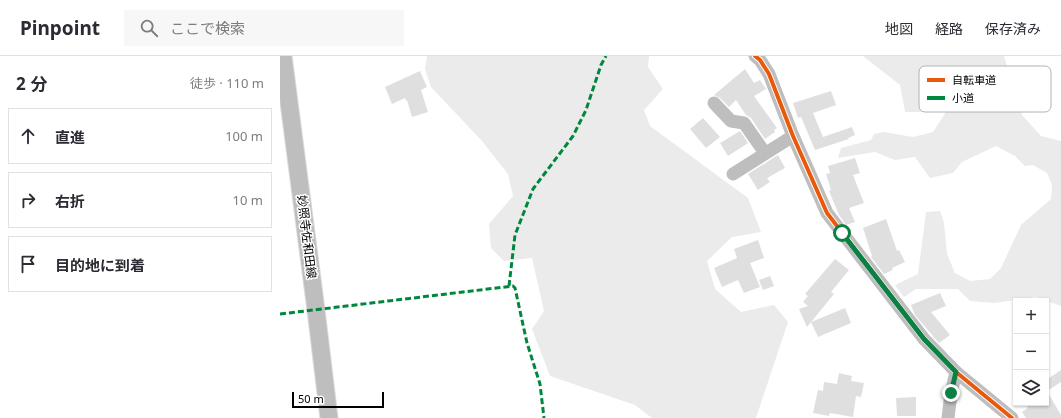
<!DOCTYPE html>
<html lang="ja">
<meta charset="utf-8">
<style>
:root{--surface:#fff;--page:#f7f7f7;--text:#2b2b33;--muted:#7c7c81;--line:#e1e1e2}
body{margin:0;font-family:"Noto Sans","Noto Sans JP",sans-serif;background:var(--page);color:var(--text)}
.controls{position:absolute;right:12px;bottom:12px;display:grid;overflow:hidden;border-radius:0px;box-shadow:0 1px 3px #0004}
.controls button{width:36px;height:36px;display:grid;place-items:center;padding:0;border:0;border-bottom:1px solid var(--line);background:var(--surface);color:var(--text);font:20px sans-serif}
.scale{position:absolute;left:12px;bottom:10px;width:92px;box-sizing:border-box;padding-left:4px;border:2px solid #000;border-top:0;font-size:11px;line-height:14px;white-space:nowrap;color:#000;-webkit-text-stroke:3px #fff;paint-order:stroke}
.stop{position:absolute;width:12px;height:12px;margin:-9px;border:3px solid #0b8043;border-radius:50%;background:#fff}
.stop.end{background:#0b8043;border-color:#fff;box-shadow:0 1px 4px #0008}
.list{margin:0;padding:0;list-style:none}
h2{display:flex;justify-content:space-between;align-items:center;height:52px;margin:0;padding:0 16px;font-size:17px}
h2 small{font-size:13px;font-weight:400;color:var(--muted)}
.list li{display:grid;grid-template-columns:26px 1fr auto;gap:12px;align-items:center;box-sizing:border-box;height:56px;margin:0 8px 8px;padding:0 8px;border:1px solid var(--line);border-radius:0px}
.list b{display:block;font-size:15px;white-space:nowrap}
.list em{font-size:13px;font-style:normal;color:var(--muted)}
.icon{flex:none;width:22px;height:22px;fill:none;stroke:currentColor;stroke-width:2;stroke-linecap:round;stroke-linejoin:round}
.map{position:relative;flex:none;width:781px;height:362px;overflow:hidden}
header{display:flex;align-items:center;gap:24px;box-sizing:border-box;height:56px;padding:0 20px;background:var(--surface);border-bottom:1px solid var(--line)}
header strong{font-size:19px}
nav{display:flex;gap:22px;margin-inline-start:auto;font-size:14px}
.search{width:280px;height:36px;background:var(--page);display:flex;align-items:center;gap:10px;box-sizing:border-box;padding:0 14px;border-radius:0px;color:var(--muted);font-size:15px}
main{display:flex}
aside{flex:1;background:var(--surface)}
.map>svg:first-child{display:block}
.green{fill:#ebebeb}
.building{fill:#dfdfdf}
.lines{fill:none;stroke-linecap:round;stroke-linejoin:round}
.major-casing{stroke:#dbdbdb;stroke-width:19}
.minor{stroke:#bebebe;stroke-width:13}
.major{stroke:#bebebe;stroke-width:17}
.quiet{stroke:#00873e;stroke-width:3;stroke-dasharray:6 3;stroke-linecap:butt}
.cycleway-casing{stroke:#fff;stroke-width:6}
.cycleway{stroke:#e8590c;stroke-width:4}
.route{stroke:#0b8043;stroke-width:5}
.labels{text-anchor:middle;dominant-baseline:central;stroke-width:3;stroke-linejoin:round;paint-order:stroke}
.street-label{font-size:12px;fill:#000;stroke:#fff}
.key{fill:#fff;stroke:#b2b2b2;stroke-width:1}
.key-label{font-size:11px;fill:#000}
</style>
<header>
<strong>Pinpoint</strong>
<div class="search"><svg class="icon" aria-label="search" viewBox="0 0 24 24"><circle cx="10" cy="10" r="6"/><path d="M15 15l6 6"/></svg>ここで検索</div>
<nav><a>地図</a><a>経路</a><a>保存済み</a></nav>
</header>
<main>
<aside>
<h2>2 分<small>徒歩 · 110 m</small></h2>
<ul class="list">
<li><svg class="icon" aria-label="ahead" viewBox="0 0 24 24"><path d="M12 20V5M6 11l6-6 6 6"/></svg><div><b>直進</b></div><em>100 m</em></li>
<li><svg class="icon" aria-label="right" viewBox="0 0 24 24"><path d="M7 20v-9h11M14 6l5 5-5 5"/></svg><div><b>右折</b></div><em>10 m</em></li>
<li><svg class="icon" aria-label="arrive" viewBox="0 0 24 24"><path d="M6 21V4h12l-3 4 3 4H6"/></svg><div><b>目的地に到着</b></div></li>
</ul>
</aside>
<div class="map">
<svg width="781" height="362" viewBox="0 0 781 362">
<rect width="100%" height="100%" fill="#fff"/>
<!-- green -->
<g class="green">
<polygon points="147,0 369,0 368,11 383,33 364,54 370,70 468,142 481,176 452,181 427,205 435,233 461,256 494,249 508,266 476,362 372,362 355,349 270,320 252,273 264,255 252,202 224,205 211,192 209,168 233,140 228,118 202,85 151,31 145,13"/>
<polygon points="583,0 724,0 742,59 761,80 781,85 781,250 756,241 714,247 690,245 678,233 636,233 624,241 615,229 638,218 646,156 660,155 664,167 667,198 675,217 690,225 710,223 721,212 741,169 771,143 772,129 767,117 753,109 745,110 735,100 716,90 682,106 673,117 650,122 635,101 615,104 595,96 558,102 561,92 591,84 594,78 604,76 633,81 653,76 673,45 677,32 667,32 643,56 625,56 620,29"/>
</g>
<!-- building -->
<g class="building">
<polygon points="465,13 474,27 480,24 486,33 474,40 497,72 494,74 495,76 485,83 471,62 466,59 456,44 449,51 440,42 434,39"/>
<polygon points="140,15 147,31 141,34 148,56 132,61 127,44 126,45 125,42 112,48 105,31"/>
<polygon points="551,35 556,49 533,57 543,81 572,71 575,79 568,82 569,83 535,94 521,61 518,62 513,47"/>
<polygon points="423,62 440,81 426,92 410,73"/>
<polygon points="460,75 468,87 448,100 440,87"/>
<polygon points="498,99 505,112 487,122 490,126 478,134 468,118"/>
<polygon points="575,102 580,117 573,119 584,147 569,152 575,166 566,169 559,159 549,135 551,134 546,118 550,117 548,110"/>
<polygon points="606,163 617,195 619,194 625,206 612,212 613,214 604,218 591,201 592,200 583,172"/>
<polygon points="478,184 484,202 470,207 480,231 464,237 458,224 442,231 434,212 457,202 454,193"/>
<polygon points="555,203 569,214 551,236 554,238 527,271 519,253 528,250 523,246 528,240 525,238"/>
<polygon points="490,220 494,230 483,234 479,224"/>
<polygon points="660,237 666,250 651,256 670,279 659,287 635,259 631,249"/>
<polygon points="565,252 571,267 538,281 531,266"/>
<polygon points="781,314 781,326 767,335 781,359 781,362 746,362 742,356 748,352 744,347 766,347 766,324"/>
<polygon points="559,317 572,320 571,325 584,327 581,341 576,340 573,361 550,357 549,360 533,357 538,334 543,335 544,326 557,328"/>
<polygon points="636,341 636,360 617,360 616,342"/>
</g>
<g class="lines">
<!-- major casing -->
<g class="major-casing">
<polyline id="major" points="3,0 36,254 49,362"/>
</g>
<!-- minor -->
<g class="minor">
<polyline points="475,0 480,4 489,18 513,80 547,157 644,283 676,316 732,362"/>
<polyline points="434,47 451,65 464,67 485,97"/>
<polyline points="453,118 513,80"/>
<polyline points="668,362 671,337 676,316"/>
</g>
<!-- major -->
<use href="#major" class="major"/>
<!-- quiet -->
<g class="quiet">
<polyline points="229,230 235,179 253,133 293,80 306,54 321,9 326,0"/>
<polyline points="0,258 233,230 235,232 247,287 260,328 264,362"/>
</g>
<!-- cycleway casing -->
<g class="cycleway-casing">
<polyline id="cycleway" points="475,0 480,4 489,18 513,80 547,157 644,283 676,316 732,362"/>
</g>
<!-- cycleway -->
<use href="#cycleway" class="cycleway"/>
</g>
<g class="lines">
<!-- route -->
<polyline class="route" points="562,177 644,283 676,316 671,337"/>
</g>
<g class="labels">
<!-- street labels -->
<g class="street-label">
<text transform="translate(27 181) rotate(83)">妙照寺佐和田線</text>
</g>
</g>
<!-- legend -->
<rect x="639" y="10" width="132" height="46" rx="6" class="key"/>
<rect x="647" y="22" width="18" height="4" fill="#e8590c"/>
<rect x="647" y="40" width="18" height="4" fill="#00873e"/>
<g class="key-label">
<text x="672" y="28">自転車道</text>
<text x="672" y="46">小道</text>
</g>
</svg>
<div class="controls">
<button>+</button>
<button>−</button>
<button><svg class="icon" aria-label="layers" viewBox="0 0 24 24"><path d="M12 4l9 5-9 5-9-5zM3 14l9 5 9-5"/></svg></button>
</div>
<div class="scale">50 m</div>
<div class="stop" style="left:562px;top:177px"></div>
<div class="stop end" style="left:671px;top:337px"></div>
</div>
</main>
